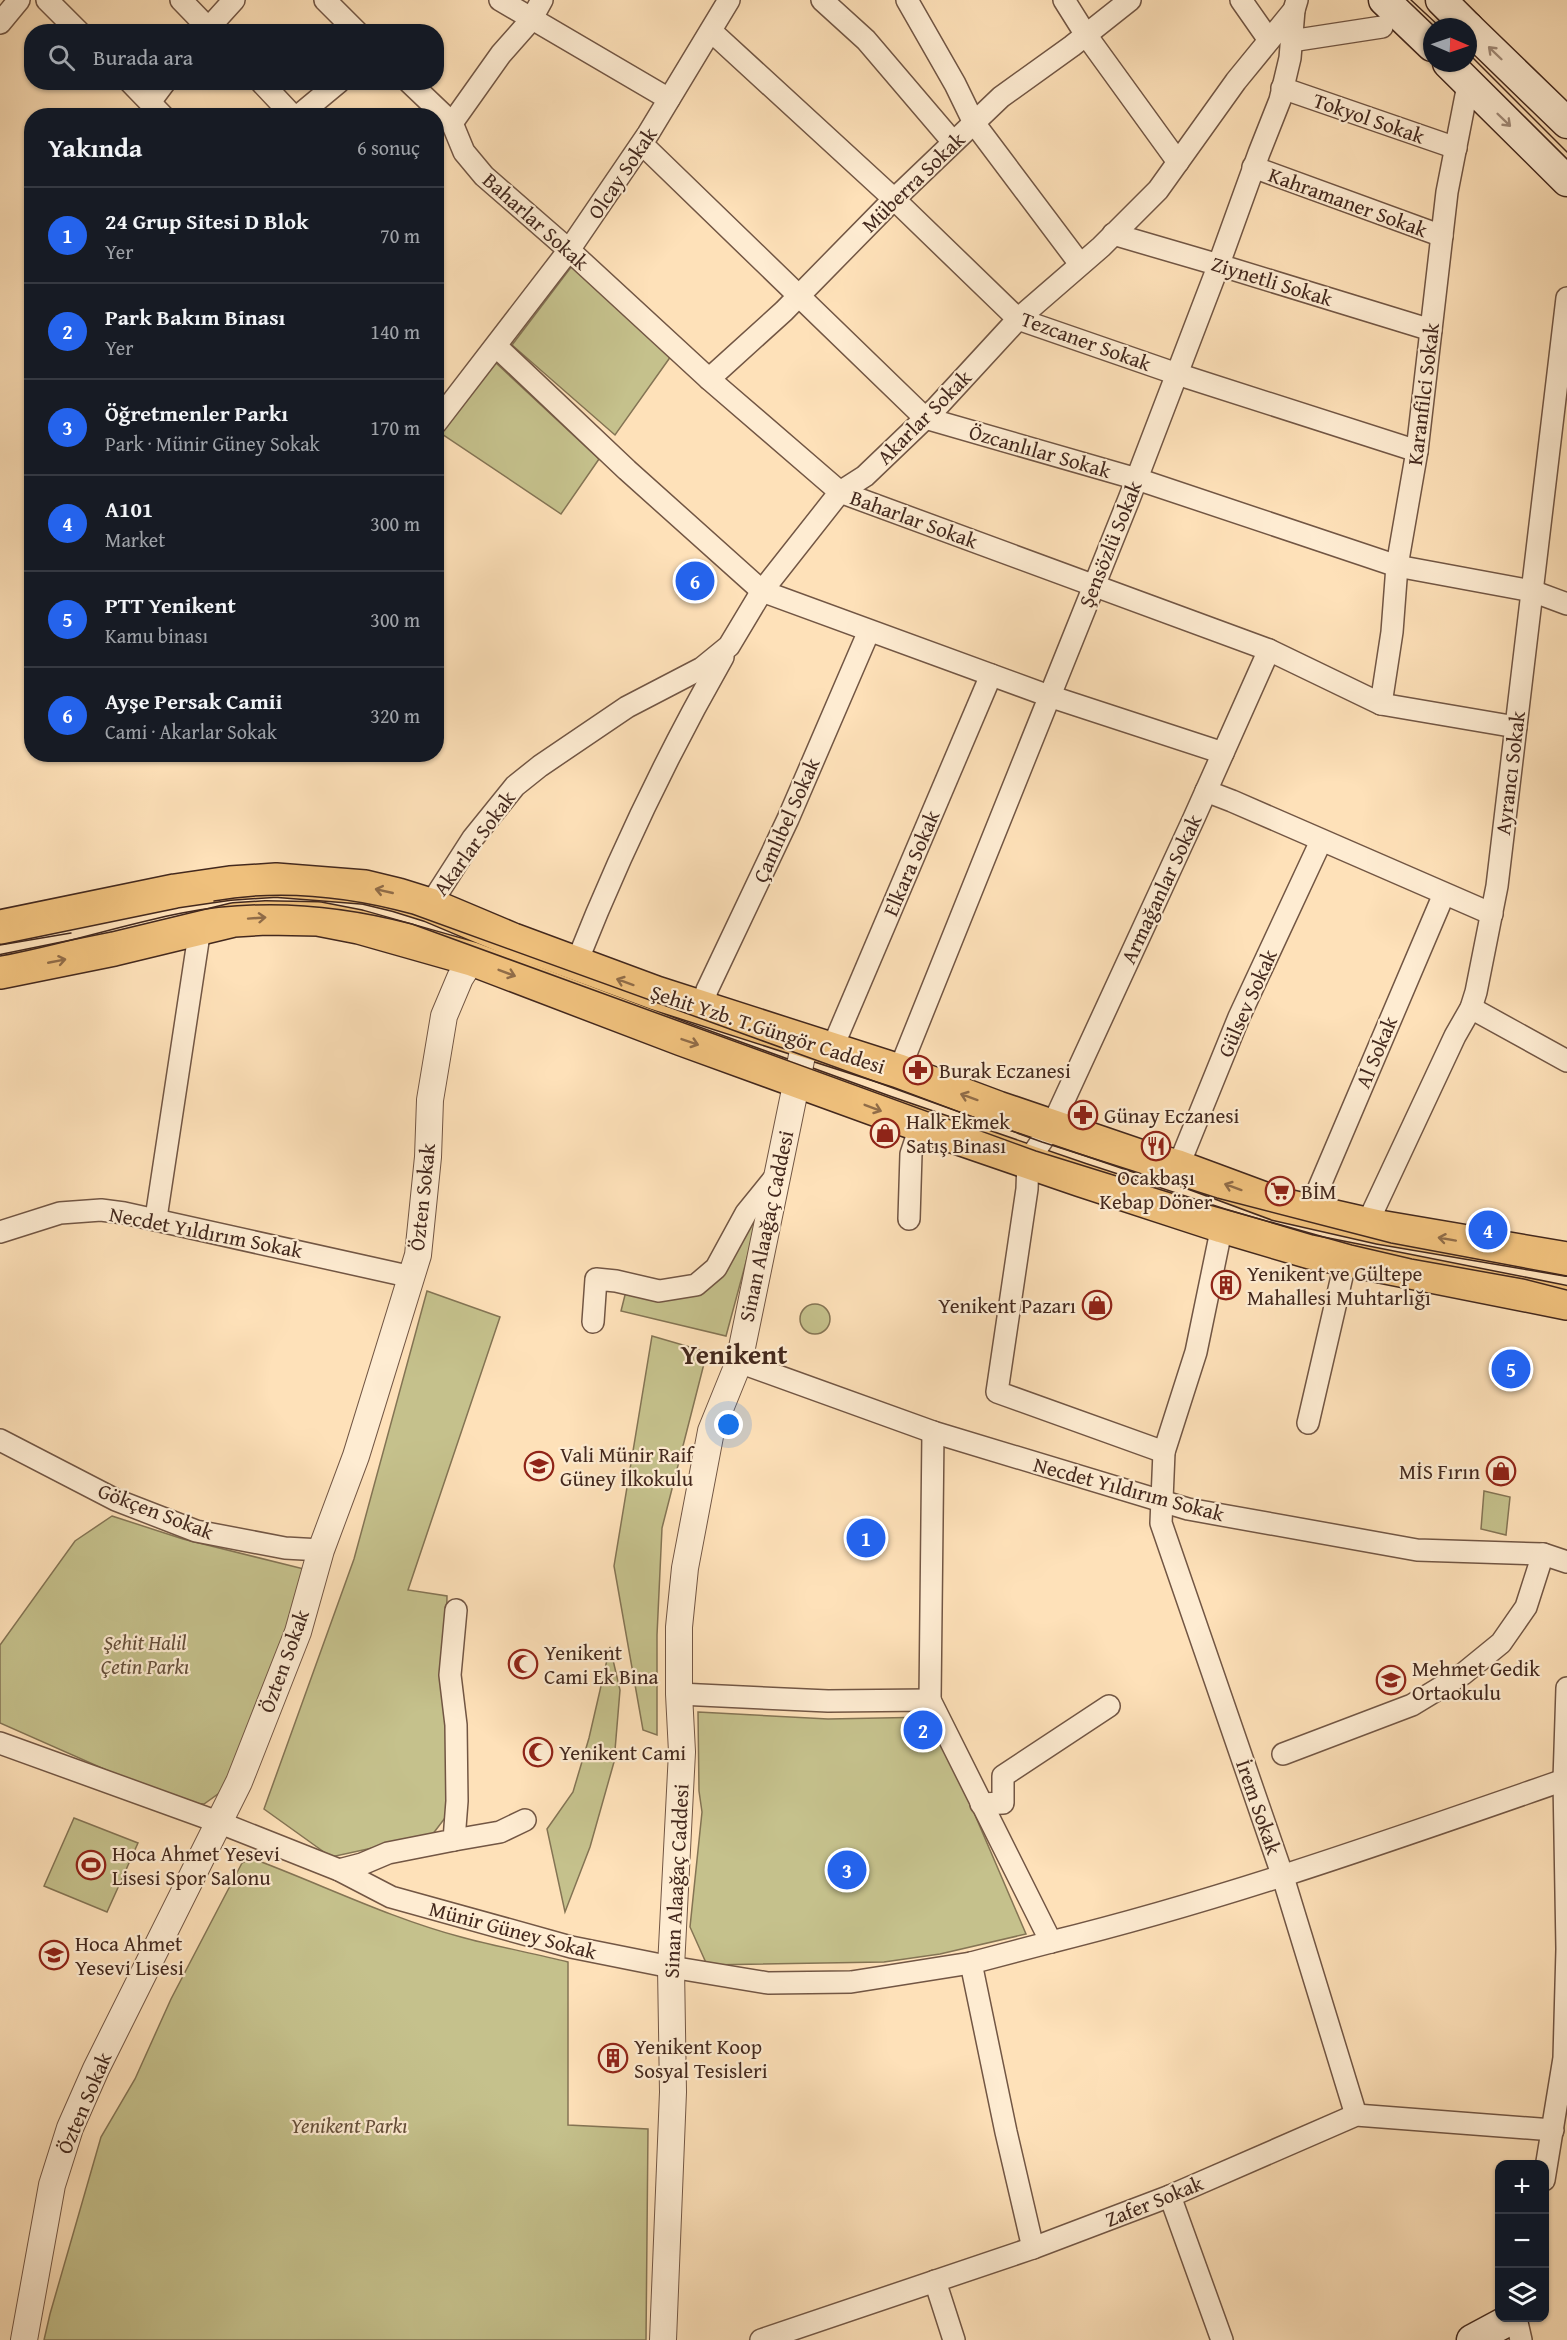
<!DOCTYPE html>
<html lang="tr">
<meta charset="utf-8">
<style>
:root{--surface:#171b24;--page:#242831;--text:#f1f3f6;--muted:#9ea1a6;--line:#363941;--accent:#2563eb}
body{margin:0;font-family:"Gentium Book Plus",serif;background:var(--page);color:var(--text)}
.controls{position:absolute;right:18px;bottom:18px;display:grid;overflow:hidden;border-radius:12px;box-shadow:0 2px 4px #0004}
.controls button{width:54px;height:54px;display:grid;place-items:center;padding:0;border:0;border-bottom:2px solid var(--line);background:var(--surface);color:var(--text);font:30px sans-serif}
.compass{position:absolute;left:1423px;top:18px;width:54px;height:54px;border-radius:50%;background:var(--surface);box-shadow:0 2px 4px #0004;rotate:92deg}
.you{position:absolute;left:729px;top:1425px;width:21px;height:21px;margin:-15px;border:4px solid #fff;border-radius:50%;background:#1a73e8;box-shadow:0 0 0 9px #1a73e833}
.badge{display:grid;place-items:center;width:39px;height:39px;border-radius:50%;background:var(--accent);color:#fff;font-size:20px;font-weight:700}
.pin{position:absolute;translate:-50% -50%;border:3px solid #fff;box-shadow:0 2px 6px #0006}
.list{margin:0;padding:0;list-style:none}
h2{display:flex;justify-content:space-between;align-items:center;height:78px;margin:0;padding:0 24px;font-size:26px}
h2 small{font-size:20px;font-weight:400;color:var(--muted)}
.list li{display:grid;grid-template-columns:39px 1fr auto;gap:18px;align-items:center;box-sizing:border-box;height:96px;padding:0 24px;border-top:2px solid var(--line)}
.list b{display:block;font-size:22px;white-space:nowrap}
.list p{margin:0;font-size:20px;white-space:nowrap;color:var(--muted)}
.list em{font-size:20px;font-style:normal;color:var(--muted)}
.icon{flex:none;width:33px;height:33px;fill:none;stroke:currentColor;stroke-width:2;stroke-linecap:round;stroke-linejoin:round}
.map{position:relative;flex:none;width:1567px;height:2340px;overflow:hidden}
.search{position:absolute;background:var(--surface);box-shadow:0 2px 4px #0004;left:24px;top:24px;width:420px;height:66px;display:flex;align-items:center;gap:15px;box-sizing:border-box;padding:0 21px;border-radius:24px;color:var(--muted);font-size:22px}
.panel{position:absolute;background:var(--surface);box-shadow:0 2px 4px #0004;left:24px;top:108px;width:420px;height:654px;border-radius:24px}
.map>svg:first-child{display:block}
.green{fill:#c5c18c;stroke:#847454;stroke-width:1.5}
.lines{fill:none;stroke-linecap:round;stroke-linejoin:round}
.minor-casing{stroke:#725644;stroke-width:24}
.tertiary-casing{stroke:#725644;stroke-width:28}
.secondary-casing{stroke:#43281d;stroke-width:33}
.primary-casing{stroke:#43281d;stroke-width:36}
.minor{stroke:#feecd2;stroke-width:21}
.tertiary{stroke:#feecd2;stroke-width:26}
.secondary{stroke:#feecd2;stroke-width:30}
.primary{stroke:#efc07c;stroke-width:33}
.tram{stroke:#43281d;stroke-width:1.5}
.oneway{stroke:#a08a78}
.oneway2{stroke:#906c48}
.labels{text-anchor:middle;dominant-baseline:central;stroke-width:4.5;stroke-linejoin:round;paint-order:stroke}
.street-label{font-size:21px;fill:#43281d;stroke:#feecd2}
.poi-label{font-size:21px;fill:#43281d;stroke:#feecd2;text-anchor:start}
.park-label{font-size:21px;font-style:italic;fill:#644e39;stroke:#feecd2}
.district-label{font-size:27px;font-weight:bold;fill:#43281d;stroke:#feecd2}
</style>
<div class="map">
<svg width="1567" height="2340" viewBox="0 0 1567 2340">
<rect width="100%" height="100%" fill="#fee1b9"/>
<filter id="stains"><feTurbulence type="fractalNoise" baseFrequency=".00333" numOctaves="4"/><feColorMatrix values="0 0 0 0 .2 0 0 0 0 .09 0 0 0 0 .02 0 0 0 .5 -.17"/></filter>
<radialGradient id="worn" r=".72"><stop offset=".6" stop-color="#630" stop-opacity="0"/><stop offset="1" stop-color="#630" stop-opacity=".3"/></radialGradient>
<!-- green -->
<g class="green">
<polygon points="578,258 676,349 615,435 512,345"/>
<polygon points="495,362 599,459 561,514 439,432"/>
<polygon points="763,1199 726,1336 621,1311 626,1291 693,1295"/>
<polygon points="427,1291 500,1317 408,1590 447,1596 445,1689 448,1814 432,1835 331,1857 264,1809 354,1559"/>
<circle cx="815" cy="1319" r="15"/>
<polygon points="652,1336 707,1352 662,1528 657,1635 657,1735 643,1730 614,1566"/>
<polygon points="1484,1491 1510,1497 1506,1535 1481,1529"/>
<polygon points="112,1516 183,1539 308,1570 229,1786 204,1804 181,1803 0,1723 0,1645 75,1541"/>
<polygon points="610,1647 620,1690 614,1762 590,1847 565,1912 547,1829 573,1792 589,1738"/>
<polygon points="698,1712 828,1719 933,1717 1026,1934 940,1954 884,1962 707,1965 690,1927 702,1812 699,1791"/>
<polygon points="74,1818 138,1843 107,1912 44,1886"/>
<path d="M251,1858C321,1884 389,1918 461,1937C497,1947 533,1953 568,1962V2125L648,2129L646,2340H44L50,2314L101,2137L135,2079L171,1999L242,1863Z"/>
</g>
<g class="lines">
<!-- minor casing -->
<g class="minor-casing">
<g id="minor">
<polyline points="47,0 79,32"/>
<polyline points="181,0 212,32"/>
<polyline points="325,0 357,32"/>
<polyline points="500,0 669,99"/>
<polyline points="822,0 866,40 953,142"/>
<polyline points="907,0 955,84 974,123 1080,264"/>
<polyline points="1064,0 1086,35 1178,162"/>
<polyline points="1241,0 1269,40"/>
<polyline points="0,23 19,0"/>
<polyline points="711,31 894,199 1018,319 1177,374 1417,451"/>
<polyline points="205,32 234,0"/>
<polyline points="1291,41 1382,27"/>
<polyline points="130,82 163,116"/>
<polyline points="261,82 293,116"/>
<polyline points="409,82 452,123 464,152 484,176 569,250 709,379 840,492 1269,650 1381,704 1516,727"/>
<polyline points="1282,88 1456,148"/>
<polyline points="150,102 165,82"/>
<polyline points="298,116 339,82"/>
<polyline points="452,123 501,54 531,20 542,0"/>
<polyline points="642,144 925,418 1137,479 1397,566 1532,591 1567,604"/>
<polyline points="1253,167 1442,236"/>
<polyline points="1113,234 1219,265 1431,330"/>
<polyline points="496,346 627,470 762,591 1049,696 1223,753"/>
<polyline points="709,379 784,311 886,207 1001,97 1072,46 1130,0"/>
<polyline points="436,423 569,250 648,134 729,0"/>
<polyline points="1381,704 1392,632 1397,566 1417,451 1447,192 1468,85"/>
<polyline points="1206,791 1232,801 1492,914"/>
<polyline points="430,905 473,838 515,786 540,766 627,707 702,668 729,646 762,591 840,492 865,476 936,408 1018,319 1101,247 1158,190 1236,81 1294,10 1297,0"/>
<path d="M576,964C618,858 667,755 723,657"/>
<polyline points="1471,1008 1567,1061"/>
<polyline points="702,1009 707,990 788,819 869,631"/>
<polyline points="831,1051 991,675"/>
<polyline points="899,1071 1129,499 1216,272 1259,153 1280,100 1290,58 1294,10"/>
<polyline points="1178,1167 1239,1017 1321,841"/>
<polyline points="1309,1211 1444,894"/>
<polyline points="156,1218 200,928"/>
<polyline points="909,1219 911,1154 921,1124"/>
<polyline points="1367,1224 1455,1036 1471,1008 1476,992 1497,886 1567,298"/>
<polyline points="1222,1226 1196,1352 1164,1452 1161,1523 1283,1877 1356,2115"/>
<polyline points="0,1232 60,1213 101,1210 124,1213 412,1277"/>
<polyline points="593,1322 596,1279 616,1281 659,1291 696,1285 716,1268 746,1213 776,1176"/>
<polyline points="739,1362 933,1432 1188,1509 1417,1550 1543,1554 1567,1562"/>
<polyline points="1308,1423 1346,1259"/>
<polyline points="0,1440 116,1500 196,1531 285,1548 321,1550"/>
<polyline points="1164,1452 997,1392 1027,1189 1028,1161 1052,1126 1194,818 1269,650"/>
<path d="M679,1694L828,1701L930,1700L1051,1942C1226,1899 1394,1839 1564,1780"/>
<polyline points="930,1700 933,1432"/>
<polyline points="0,1743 218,1822 339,1870 391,1897 571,1947 671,1967 768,1983 851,1982 971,1963 1051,1942"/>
<polyline points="1283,1754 1412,1705 1463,1674 1501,1643 1526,1607 1543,1554"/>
<polyline points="981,1804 1003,1803 1003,1776 1109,1706"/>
<polyline points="454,1840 500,1832 525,1820"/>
<polyline points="339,1870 362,1864 388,1853 454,1840 457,1801 456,1725 450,1675 456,1610"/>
<polyline points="971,1963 1006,2132 1033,2248"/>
<polyline points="1544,2180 1564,2058 1567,1949 1564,1780 1567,1688"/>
<polyline points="1170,2196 1222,2340"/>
<polyline points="935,2281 954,2340"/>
<polyline points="1516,2318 1521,2340"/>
<polyline points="761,2340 1033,2248 1170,2196 1356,2115 1553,2130"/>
</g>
</g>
<!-- tertiary casing -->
<g class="tertiary-casing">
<g id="tertiary">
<polyline points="24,2340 52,2185 70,2128 96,2069 239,1782 298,1632 321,1550 356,1456 418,1255 428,1157 430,1100 444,1016 460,978 472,959"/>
<polyline points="663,2340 673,2092 671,1967 682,1752 679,1694 679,1627 685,1568 711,1431 739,1362 805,1041"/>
</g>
</g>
<!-- secondary casing -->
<g class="secondary-casing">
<g id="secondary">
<polyline points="1384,0 1432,46"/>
<polyline points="1441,0 1468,27"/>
<polyline points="1468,27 1567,123"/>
<polyline points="1448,63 1567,181"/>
<polyline points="1472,2340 1513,2318"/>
</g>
</g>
<!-- primary casing -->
<g class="primary-casing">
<g id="primary">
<polyline points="0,927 175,891 230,883 276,880 365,887 398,895 430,905 513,940 656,993 899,1071 998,1108 1142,1157 1178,1167 1278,1204 1379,1227 1567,1259"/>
<polyline points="0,972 114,949 234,920 266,918 318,919 359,927 472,959 682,1039 886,1113 1081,1180 1222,1226 1310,1252 1567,1303"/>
</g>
</g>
<!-- minor -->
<use href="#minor" class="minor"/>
<!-- tertiary -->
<use href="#tertiary" class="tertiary"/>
<!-- secondary -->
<use href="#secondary" class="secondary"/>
<!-- primary -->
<use href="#primary" class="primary"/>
<!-- tram -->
<g class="tram">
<polyline points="1411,0 1440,27"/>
<polyline points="1468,53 1567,152"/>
<path d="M214,901C281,889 346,896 412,914L1042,1142L1217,1198L1391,1243L1567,1276"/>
<polyline points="0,945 71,933"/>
<path d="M0,956C62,945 121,925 182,913C259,898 336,904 412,924L1036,1151L1210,1205L1352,1245L1412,1259L1524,1279L1567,1290"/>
</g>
</g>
<!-- one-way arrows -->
<defs><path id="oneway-shaft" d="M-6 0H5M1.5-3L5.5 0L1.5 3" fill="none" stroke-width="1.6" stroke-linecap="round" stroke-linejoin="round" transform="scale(1.5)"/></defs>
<g class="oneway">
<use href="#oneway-shaft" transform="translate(1495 53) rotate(-136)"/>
<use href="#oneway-shaft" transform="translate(1504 120) rotate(44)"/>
</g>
<g class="oneway2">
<use href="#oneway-shaft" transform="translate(384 891) rotate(-167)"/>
<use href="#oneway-shaft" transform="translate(257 918) rotate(-4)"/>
<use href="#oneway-shaft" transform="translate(57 961) rotate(-11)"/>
<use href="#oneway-shaft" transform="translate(507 973) rotate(21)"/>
<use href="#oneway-shaft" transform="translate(625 982) rotate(-160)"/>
<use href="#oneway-shaft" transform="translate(690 1042) rotate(19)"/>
<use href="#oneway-shaft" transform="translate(969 1097) rotate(-160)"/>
<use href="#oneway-shaft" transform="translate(873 1108) rotate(21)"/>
<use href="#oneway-shaft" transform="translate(1233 1187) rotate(-160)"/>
<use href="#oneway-shaft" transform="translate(1447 1239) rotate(-170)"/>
</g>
<!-- icons -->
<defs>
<g id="pharmacy-ring" transform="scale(1.5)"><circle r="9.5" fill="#feecd2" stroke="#8f2418" stroke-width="1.5"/><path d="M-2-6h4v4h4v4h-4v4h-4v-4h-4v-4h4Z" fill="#8f2418"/></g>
<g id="shop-ring" transform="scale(1.5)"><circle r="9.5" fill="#feecd2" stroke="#8f2418" stroke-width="1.5"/><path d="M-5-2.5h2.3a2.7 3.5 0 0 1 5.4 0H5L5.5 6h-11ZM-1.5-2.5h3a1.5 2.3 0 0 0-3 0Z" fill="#8f2418"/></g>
<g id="restaurant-ring" transform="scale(1.5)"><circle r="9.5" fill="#feecd2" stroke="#8f2418" stroke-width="1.5"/><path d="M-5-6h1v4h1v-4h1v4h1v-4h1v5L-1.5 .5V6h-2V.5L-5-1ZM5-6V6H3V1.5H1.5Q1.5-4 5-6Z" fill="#8f2418"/></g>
<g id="supermarket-ring" transform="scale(1.5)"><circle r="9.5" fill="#feecd2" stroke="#8f2418" stroke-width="1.5"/><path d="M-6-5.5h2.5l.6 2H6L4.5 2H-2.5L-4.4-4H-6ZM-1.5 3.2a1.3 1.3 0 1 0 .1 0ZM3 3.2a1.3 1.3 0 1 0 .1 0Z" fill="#8f2418"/></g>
<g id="building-ring" transform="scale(1.5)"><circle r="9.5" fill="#feecd2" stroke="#8f2418" stroke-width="1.5"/><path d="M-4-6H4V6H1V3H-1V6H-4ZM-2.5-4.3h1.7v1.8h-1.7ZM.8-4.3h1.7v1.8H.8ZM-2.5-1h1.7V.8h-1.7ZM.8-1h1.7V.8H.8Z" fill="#8f2418"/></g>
<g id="school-ring" transform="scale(1.5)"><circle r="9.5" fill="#feecd2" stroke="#8f2418" stroke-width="1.5"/><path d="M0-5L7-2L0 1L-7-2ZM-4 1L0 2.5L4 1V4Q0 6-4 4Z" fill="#8f2418"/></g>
<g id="mosque-ring" transform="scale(1.5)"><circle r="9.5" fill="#feecd2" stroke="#8f2418" stroke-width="1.5"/><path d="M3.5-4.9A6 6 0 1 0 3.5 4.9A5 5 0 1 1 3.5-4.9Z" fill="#8f2418"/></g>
<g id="stadium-ring" transform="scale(1.5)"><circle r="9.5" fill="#feecd2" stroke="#8f2418" stroke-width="1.5"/><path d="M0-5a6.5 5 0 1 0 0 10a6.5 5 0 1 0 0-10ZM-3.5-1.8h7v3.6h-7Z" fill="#8f2418"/></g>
</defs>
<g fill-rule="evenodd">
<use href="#pharmacy-ring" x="918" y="1070"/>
<use href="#pharmacy-ring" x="1083" y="1115"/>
<use href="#shop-ring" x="885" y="1133"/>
<use href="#restaurant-ring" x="1156" y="1146"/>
<use href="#supermarket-ring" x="1280" y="1191"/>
<use href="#building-ring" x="1226" y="1285"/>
<use href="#shop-ring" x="1097" y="1305"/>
<use href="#school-ring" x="539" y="1466"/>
<use href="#shop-ring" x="1501" y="1471"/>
<use href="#mosque-ring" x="523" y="1664"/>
<use href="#school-ring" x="1391" y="1680"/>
<use href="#mosque-ring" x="538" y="1752"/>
<use href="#stadium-ring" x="91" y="1865"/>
<use href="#school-ring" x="54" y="1955"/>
<use href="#building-ring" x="613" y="2058"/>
</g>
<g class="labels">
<!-- street labels -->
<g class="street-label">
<text transform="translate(1369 118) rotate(19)">Tokyol Sokak</text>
<text transform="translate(622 173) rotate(-56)">Olcay Sokak</text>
<text transform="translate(913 182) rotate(-44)">Müberra Sokak</text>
<text transform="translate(1348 202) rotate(20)">Kahramaner Sokak</text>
<text transform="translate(536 221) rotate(42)">Baharlar Sokak</text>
<text transform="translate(1272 281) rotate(17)">Ziynetli Sokak</text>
<text transform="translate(1086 341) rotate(20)">Tezcaner Sokak</text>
<text transform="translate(1423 394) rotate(-83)">Karanfilci Sokak</text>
<text transform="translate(924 417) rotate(-45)">Akarlar Sokak</text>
<text transform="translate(1040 451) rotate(16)">Özcanlılar Sokak</text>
<text transform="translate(914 519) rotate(20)">Baharlar Sokak</text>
<text transform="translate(1110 544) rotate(-68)">Şensözlü Sokak</text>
<text transform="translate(1510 773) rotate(-83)">Ayrancı Sokak</text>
<text transform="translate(786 820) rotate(-66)">Çamlıbel Sokak</text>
<text transform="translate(474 843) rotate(-54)">Akarlar Sokak</text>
<text transform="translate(911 863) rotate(-67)">Elkara Sokak</text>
<text transform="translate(1161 889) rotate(-65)">Armağanlar Sokak</text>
<text transform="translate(1247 1003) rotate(-66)">Gülsev Sokak</text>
<text transform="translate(768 1029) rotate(18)">Şehit Yzb. T.Güngör Caddesi</text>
<text transform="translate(1376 1052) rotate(-67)">Al Sokak</text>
<text transform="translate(422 1197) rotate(-84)">Özten Sokak</text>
<text transform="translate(766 1226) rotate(-78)">Sinan Alaağaç Caddesi</text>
<text transform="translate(206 1232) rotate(11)">Necdet Yıldırım Sokak</text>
<text transform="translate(1129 1489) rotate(15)">Necdet Yıldırım Sokak</text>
<text transform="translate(156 1511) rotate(21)">Gökçen Sokak</text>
<text transform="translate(284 1661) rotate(-70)">Özten Sokak</text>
<text transform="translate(1259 1807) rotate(71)">İrem Sokak</text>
<text transform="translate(676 1881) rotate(-87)">Sinan Alaağaç Caddesi</text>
<text transform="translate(513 1930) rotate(15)">Münir Güney Sokak</text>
<text transform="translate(84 2103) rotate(-67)">Özten Sokak</text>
<text transform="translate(1154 2201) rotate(-22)">Zafer Sokak</text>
</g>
<!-- poi labels -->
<g class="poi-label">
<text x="939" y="1070">Burak Eczanesi</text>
<text x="1104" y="1115">Günay Eczanesi</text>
<text x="906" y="1121">Halk Ekmek<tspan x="906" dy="24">Satış Binası</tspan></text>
<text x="1156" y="1177" text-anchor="middle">Ocakbaşı<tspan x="1156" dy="24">Kebap Döner</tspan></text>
<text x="1301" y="1191">BİM</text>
<text x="1247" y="1273">Yenikent ve Gültepe<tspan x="1247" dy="24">Mahallesi Muhtarlığı</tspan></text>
<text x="1076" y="1305" text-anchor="end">Yenikent Pazarı</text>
<text x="560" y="1454">Vali Münir Raif<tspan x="560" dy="24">Güney İlkokulu</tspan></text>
<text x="1480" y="1471" text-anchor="end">MİS Fırın</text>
<text x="544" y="1652">Yenikent<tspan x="544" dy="24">Cami Ek Bina</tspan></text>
<text x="1412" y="1668">Mehmet Gedik<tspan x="1412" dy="24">Ortaokulu</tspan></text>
<text x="559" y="1752">Yenikent Cami</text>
<text x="112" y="1853">Hoca Ahmet Yesevi<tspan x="112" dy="24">Lisesi Spor Salonu</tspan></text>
<text x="75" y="1943">Hoca Ahmet<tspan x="75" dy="24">Yesevi Lisesi</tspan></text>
<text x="634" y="2046">Yenikent Koop<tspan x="634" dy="24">Sosyal Tesisleri</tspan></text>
</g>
<!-- park labels -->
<g class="park-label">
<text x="145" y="1642">Şehit Halil<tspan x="145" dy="24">Çetin Parkı</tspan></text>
<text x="349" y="2125">Yenikent Parkı</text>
</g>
<!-- district labels -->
<g class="district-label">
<text x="734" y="1354">Yenikent</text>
</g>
</g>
<rect width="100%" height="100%" filter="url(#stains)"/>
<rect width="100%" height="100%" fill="url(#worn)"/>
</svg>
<div class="controls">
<button>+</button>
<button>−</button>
<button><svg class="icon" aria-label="layers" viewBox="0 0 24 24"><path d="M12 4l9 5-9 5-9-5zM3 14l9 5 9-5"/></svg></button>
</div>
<svg class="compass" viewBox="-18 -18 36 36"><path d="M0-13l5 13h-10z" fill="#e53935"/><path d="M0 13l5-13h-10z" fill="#9ea1a6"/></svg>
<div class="you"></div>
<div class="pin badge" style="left:866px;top:1538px">1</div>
<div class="pin badge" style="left:923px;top:1730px">2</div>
<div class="pin badge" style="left:847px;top:1870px">3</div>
<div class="pin badge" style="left:1488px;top:1230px">4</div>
<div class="pin badge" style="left:1511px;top:1369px">5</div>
<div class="pin badge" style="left:695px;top:581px">6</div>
<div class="search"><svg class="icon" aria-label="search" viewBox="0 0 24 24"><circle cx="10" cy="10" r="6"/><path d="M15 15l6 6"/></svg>Burada ara</div>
<section class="panel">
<h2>Yakında<small>6 sonuç</small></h2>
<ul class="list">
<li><span class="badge">1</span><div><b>24 Grup Sitesi D Blok</b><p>Yer</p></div><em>70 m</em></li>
<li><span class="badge">2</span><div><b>Park Bakım Binası</b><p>Yer</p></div><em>140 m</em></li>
<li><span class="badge">3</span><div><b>Öğretmenler Parkı</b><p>Park · Münir Güney Sokak</p></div><em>170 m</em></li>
<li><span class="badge">4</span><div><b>A101</b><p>Market</p></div><em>300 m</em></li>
<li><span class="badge">5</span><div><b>PTT Yenikent</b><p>Kamu binası</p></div><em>300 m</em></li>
<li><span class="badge">6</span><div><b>Ayşe Persak Camii</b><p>Cami · Akarlar Sokak</p></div><em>320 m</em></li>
</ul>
</section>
</div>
